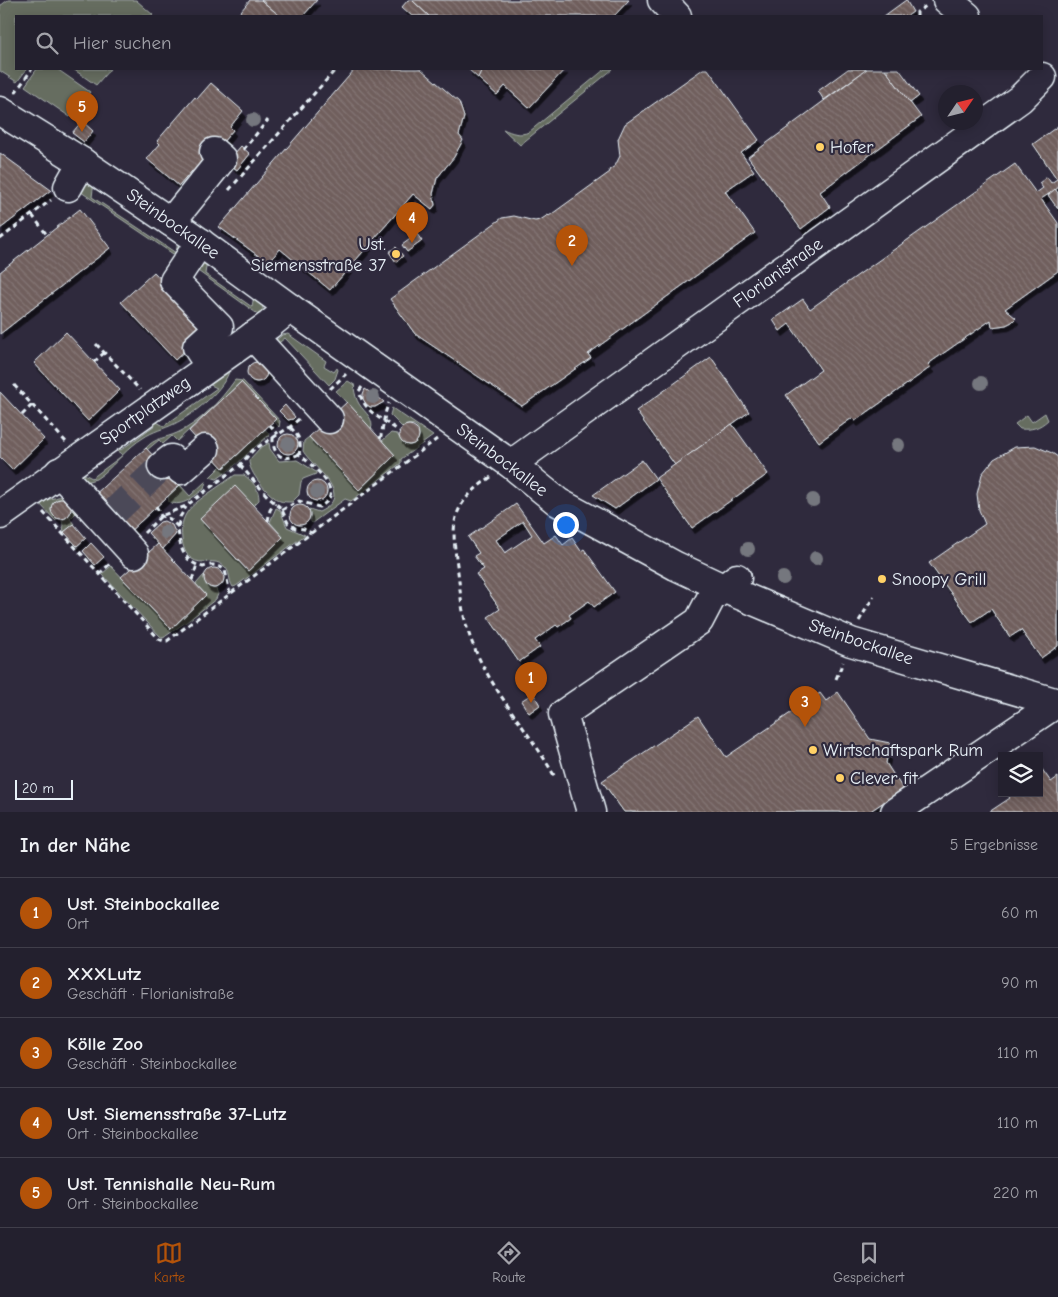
<!DOCTYPE html>
<html lang="de">
<meta charset="utf-8">
<style>
:root{--surface:#23202e;--page:#2b2836;--text:#f1f3f6;--muted:#a3a3aa;--line:#403e4a;--accent:#b45309}
body{margin:0;font-family:"Comic Neue",sans-serif;background:var(--page);color:var(--text)}
.controls{position:absolute;right:15px;bottom:15px;display:grid;overflow:hidden;border-radius:0px;box-shadow:0 2px 12px #0003}
.controls button{width:45px;height:45px;display:grid;place-items:center;padding:0;border:0;border-bottom:1px solid var(--line);background:var(--surface);color:var(--text);font:25px sans-serif}
.compass{position:absolute;left:938px;top:85px;width:45px;height:45px;border-radius:50%;background:var(--surface);box-shadow:0 2px 12px #0003;rotate:55deg}
.scale{position:absolute;left:15px;bottom:12px;width:58px;box-sizing:border-box;padding-left:5px;border:2px solid #e8f1f8;border-top:0;font-size:14px;line-height:18px;white-space:nowrap;color:#e8f1f8;-webkit-text-stroke:4px #2f2a3d;paint-order:stroke}
.you{position:absolute;left:565px;top:524px;width:18px;height:18px;margin:-12px;border:4px solid #fff;border-radius:50%;background:#1a73e8;box-shadow:0 0 0 8px #1a73e833}
.badge{display:grid;place-items:center;width:32px;height:32px;border-radius:50%;background:var(--accent);color:#fff;font-size:16px;font-weight:700}
.pin{position:absolute;translate:-50% -41px;filter:drop-shadow(0 1px 2px #0008)}
.pin::after{content:'';position:absolute;top:26px;width:18px;height:15px;background:inherit;clip-path:polygon(0 0,100% 0,50% 100%)}
.list{margin:0;padding:0;list-style:none}
h2{display:flex;justify-content:space-between;align-items:center;height:65px;margin:0;padding:0 20px;font-size:21px}
h2 small{font-size:16px;font-weight:400;color:var(--muted)}
.list li{display:grid;grid-template-columns:32px 1fr auto;gap:15px;align-items:center;box-sizing:border-box;height:70px;padding:0 20px;border-top:1px solid var(--line)}
.list b{display:block;font-size:19px;white-space:nowrap}
.list p{margin:0;font-size:16px;white-space:nowrap;color:var(--muted)}
.list em{font-size:16px;font-style:normal;color:var(--muted)}
.icon{flex:none;width:28px;height:28px;fill:none;stroke:currentColor;stroke-width:2;stroke-linecap:round;stroke-linejoin:round}
.map{position:relative;flex:none;width:1058px;height:812px;overflow:hidden}
.search{position:absolute;background:var(--surface);box-shadow:0 2px 12px #0003;left:15px;right:15px;top:15px;height:55px;display:flex;align-items:center;gap:12px;box-sizing:border-box;padding:0 18px;border-radius:0px;color:var(--muted);font-size:19px}
.sheet{height:415px;background:var(--surface)}
nav{display:flex;justify-content:space-around;align-items:center;box-sizing:border-box;height:70px;border-top:1px solid var(--line);background:var(--surface);font-size:14px;color:var(--muted)}
nav a{display:grid;justify-items:center;gap:2px}
nav .on{color:var(--accent)}
.map>svg:first-child{display:block}
.green{fill:#666d60;stroke:#a7afac}
.building{fill:url(#building-back-hatch);stroke:#e8f1f8;fill-rule:evenodd;filter:url(#shadow)}
.lines{fill:none;stroke-linecap:round;stroke-linejoin:round}
.minor-tunnel{stroke:#4b4859;stroke-width:28;stroke-dasharray:28 14;stroke-linecap:butt}
.minor-casing{stroke:#e8f1f8;stroke-width:31}
.path{stroke:#e8f1f8;stroke-width:3;stroke-dasharray:5 4;stroke-linecap:butt}
.minor{stroke:#2f2a3d;stroke-width:28}
.tree{fill:#75777e}
.poi-dot{fill:#ffd166;stroke:#2f2a3d;stroke-width:2}
.labels{text-anchor:middle;dominant-baseline:central;stroke-width:4.5;stroke-linejoin:round;paint-order:stroke}
.poi-label{font-size:18px;fill:#e8f1f8;stroke:#2f2a3d;text-anchor:start}
.street-label{font-size:18px;fill:#e8f1f8;stroke:#2f2a3d}
</style>
<div class="map">
<svg width="1058" height="812" viewBox="0 0 1058 812">
<defs>
<pattern id="building-back-hatch" width="6" height="6" patternUnits="userSpaceOnUse" patternTransform="scale(1.25)"><rect width="6" height="6" fill="#705f5d"/><path d="M-1 5l2 2M0 0l6 6M5-1l2 2" fill="none" stroke="#847675"/></pattern>
<filter id="shadow"><feDropShadow dx="3" dy="5.5" stdDeviation="0" flood-color="#0009"/></filter>
</defs>
<rect width="100%" height="100%" fill="#2f2a3d"/>
<filter id="ink" filterUnits="userSpaceOnUse"><feTurbulence type="fractalNoise" baseFrequency=".02" numOctaves="2"/><feDisplacementMap in="SourceGraphic" scale="10" xChannelSelector="R" yChannelSelector="G"/><feConvolveMatrix kernelMatrix="1 2 1 2 8 2 1 2 1" color-interpolation-filters="sRGB"/></filter>
<g filter="url(#ink)">
<!-- green -->
<g class="green">
<polygon points="8,0 136,0 153,15 152,16 16,16 16,69 27,69 17,82 0,71 0,6"/>
<polygon points="37,69 57,69 90,92 70,117 25,86"/>
<polygon points="73,69 110,69 96,85"/>
<path d="M605,69H613L520,145L503,129C512,133 520,136 529,132Z"/>
<polygon points="90,180 94,182 92,197 176,253 178,241 184,244 179,258 81,192 86,182"/>
<polygon points="207,261 205,274 252,307 254,295 262,303 264,315 259,315 195,269 200,262"/>
<polygon points="288,334 326,361 324,366 334,372 337,368 338,370 335,379 329,385 285,338 275,346 273,343 282,335"/>
<path d="M230,368C226,389 193,415 174,424C164,429 153,431 143,438C128,447 116,463 103,474L96,479L81,483L78,471L92,478L123,455L111,447L114,446L121,450L155,425L148,421L151,419L164,426L217,388L204,382Z"/>
<path d="M235,380L243,381L280,421L279,427L274,421L276,419L241,382L177,441L172,436L163,444L159,440L147,450L146,448C154,438 166,438 177,433C200,423 221,400 235,380Z"/>
<path d="M348,381L356,386L354,388C355,394 356,399 359,404C365,413 375,419 371,430L336,391Z"/>
<path d="M392,408L433,436L401,459V463L351,501L345,499L312,523L311,522L309,509L319,512C356,495 314,469 303,451L304,441L309,437L359,489L395,455L382,441L391,433L397,434C418,468 431,412 402,427L390,415Z"/>
<path d="M1045,413L1048,420C1039,428 1032,430 1020,429L1015,424L1027,415L1032,422Z"/>
<path d="M265,429L270,435C251,448 237,466 217,479L210,477L221,466L224,468Z"/>
<path d="M269,443L270,449L279,461L297,460L316,472V474L303,479L301,482L299,495L292,502C288,502 283,502 280,501C269,496 248,472 249,460L260,448Z"/>
<path d="M235,475H244C253,482 259,488 259,500L253,506L235,487L200,519L247,571L283,537L270,522L276,508L280,510L287,527L305,535L236,586L233,587C228,580 231,572 224,566C214,557 202,566 192,559C185,554 183,547 182,539C179,514 191,506 209,493C218,487 226,481 235,475Z"/>
<path d="M206,481L204,489C194,496 183,508 169,502L168,495L180,485L190,496Z"/>
<path d="M66,495L79,510L70,519L74,524L64,532L62,520C89,509 52,484 51,511L57,519L56,521L38,502Z"/>
<polygon points="111,566 171,629 206,595 196,584 204,575 206,585 210,588 216,589 218,594 216,599 189,620 163,638 160,636 102,574"/>
</g>
<!-- building -->
<g class="building">
<polygon points="250,0 261,0 280,16 237,16"/>
<polygon points="261,0 317,0 303,16 280,16"/>
<polygon points="408,0 412,0 429,16 412,16 402,7"/>
<polygon points="412,0 629,0 614,16 429,16"/>
<polygon points="906,0 913,12 907,16 884,16"/>
<polygon points="355,69 421,69 459,102 464,117 459,135 463,140 454,157 437,178 433,194 435,205 432,209 413,194 330,290 280,249 268,263 219,227"/>
<polygon points="468,69 482,69 478,78"/>
<polygon points="482,69 565,69 529,108 505,86 497,95 478,78"/>
<polygon points="703,69 708,69 759,140 741,153 754,171 725,191 755,233 588,354 591,358 522,406 415,334 390,299 502,218 514,216 535,221 540,220 548,215 549,216 610,172 609,170 615,166 620,156 618,139 625,124"/>
<polygon points="848,69 867,69 824,100 818,91"/>
<polygon points="867,69 885,69 921,117 820,192 830,207 801,229 748,157"/>
<polygon points="885,69 899,69 919,96 910,103"/>
<polygon points="211,83 243,111 230,127 233,130 196,174 192,171 179,186 147,159 160,144 157,141 195,97 197,99"/>
<polygon points="82,121 93,131 84,142 72,133"/>
<polygon points="1058,126 1058,188 1041,199 1058,223 1058,271 1005,309 1016,318 1012,322 1006,325 992,327 991,320 928,364 931,367 855,421 852,418 819,442 786,395 821,370 789,324 780,331 773,320 803,299 810,309 1015,164 1036,193 1043,188 1039,183 1047,177 1051,183 1057,179 1033,144"/>
<polygon points="241,146 250,154 237,170 227,162"/>
<polygon points="0,153 51,190 0,229"/>
<polygon points="1055,189 1058,193 1058,209 1048,195"/>
<polygon points="80,209 110,248 0,334 0,272"/>
<polygon points="417,234 422,241 407,252 402,245"/>
<polygon points="396,247 403,256 396,262 389,252"/>
<polygon points="154,272 208,329 175,360 121,302"/>
<polygon points="66,332 120,390 88,421 34,363"/>
<polygon points="711,357 749,412 675,465 636,411"/>
<circle cx="257" cy="372" r="10"/>
<polygon points="241,382 276,419 223,468 189,431"/>
<polygon points="365,389 371,393 370,396 372,399 375,400 378,397 384,402 375,407 370,407 366,404 363,399 363,394"/>
<polygon points="0,392 44,439 12,470 0,457"/>
<polygon points="347,402 395,455 359,490 309,437"/>
<polygon points="285,405 295,417 293,419 288,420 279,411"/>
<polygon points="732,424 768,474 692,528 656,478"/>
<circle cx="409" cy="435" r="10"/>
<circle cx="288" cy="444" r="10"/>
<polygon points="1035,446 1052,453 1058,457 1058,646 1041,658 1021,630 1010,637 991,609 972,622 929,563 985,524 979,510 977,494 982,474 994,459 1015,447"/>
<polygon points="146,448 180,485 127,534 92,497"/>
<polygon points="642,460 656,479 615,509 593,495"/>
<circle cx="317" cy="491" r="10"/>
<polygon points="235,486 283,537 248,571 200,519"/>
<circle cx="61" cy="509" r="10"/>
<path d="M516,504L544,543L556,535L563,545L572,538L581,551L584,549L615,592L594,607L589,601L569,615L571,618L558,627L556,625L535,640L540,647L519,662L488,617L500,609L476,574L484,569L474,556L479,553L468,537ZM523,521L532,535L505,553L496,540Z"/>
<circle cx="300" cy="515" r="10"/>
<polygon points="164,521 172,525 176,534 163,549 148,533 160,522"/>
<polygon points="74,524 86,538 77,546 64,532"/>
<polygon points="91,543 104,557 95,565 83,551"/>
<polygon points="158,544 206,595 171,629 121,577"/>
<circle cx="214" cy="578" r="10"/>
<polygon points="838,692 870,739 890,743 886,763 903,789 869,812 624,812 602,781 698,716 726,757 820,693 826,701"/>
<polygon points="533,693 540,705 529,713 521,701"/>
<polygon points="1039,765 1051,782 1058,777 1058,812 989,812 1010,798 1006,793 1039,793"/>
</g>
<g class="lines">
<!-- minor-tunnel -->
<polyline class="minor-tunnel" points="110,516 162,466"/>
<!-- minor casing -->
<g class="minor-casing">
<g id="minor">
<polyline points="662,0 677,16"/>
<polyline points="947,0 967,16"/>
<polyline points="0,111 82,162 190,235 290,308 511,464 558,502 676,566 723,588 851,642 1058,703"/>
<polyline points="68,187 82,162"/>
<polyline points="171,222 222,159 214,152"/>
<polyline points="200,242 174,281 219,327 197,347 209,365"/>
<polyline points="253,336 329,419"/>
<polyline points="511,464 1020,99 1042,77"/>
<polyline points="162,466 171,459 181,470 205,449"/>
<polyline points="59,472 134,554"/>
<polyline points="0,515 269,325 290,308"/>
<polyline points="591,812 563,714 699,621 711,598 737,578"/>
<polyline points="895,812 1057,703"/>
</g>
</g>
<!-- path -->
<g class="path">
<polyline points="917,16 917,12 926,6"/>
<polyline points="15,93 32,69"/>
<polyline points="243,150 268,120"/>
<polyline points="229,190 336,69"/>
<polyline points="32,215 47,235"/>
<polyline points="0,239 51,200"/>
<polyline points="96,344 140,390"/>
<polyline points="94,362 104,353"/>
<polyline points="14,385 66,442"/>
<path d="M362,387L359,391C364,412 382,419 399,431"/>
<polyline points="330,389 346,374"/>
<polyline points="22,415 32,405"/>
<polyline points="270,425 278,434"/>
<path d="M273,437C272,455 283,463 299,454"/>
<path d="M380,439C384,427 383,415 389,403"/>
<polyline points="240,465 269,498 281,508 288,523 295,528 304,529 311,533"/>
<path d="M491,477C449,506 451,523 458,572C460,588 461,605 465,620C476,666 507,704 533,742C541,753 548,765 555,777"/>
<path d="M156,506L161,516L170,519L178,527C179,546 183,562 203,567C212,564 217,564 225,570L230,594"/>
<path d="M282,510L299,501L319,507C349,493 311,465 299,454C302,442 299,436 290,427"/>
<polyline points="43,512 159,639 164,641 167,641 437,439"/>
<polyline points="268,521 270,510 275,503"/>
<polyline points="178,526 180,517 186,507"/>
<polyline points="144,533 161,516 186,506 240,465 253,450 290,427 299,419"/>
<polyline points="99,574 112,562"/>
<polyline points="192,580 197,565"/>
<polyline points="859,621 874,596"/>
<polyline points="836,679 843,662"/>
</g>
<!-- minor -->
<use href="#minor" class="minor"/>
</g>
<!-- trees -->
<g class="tree">
<circle cx="253" cy="120" r="7"/>
<circle cx="981" cy="383" r="7"/>
<circle cx="373" cy="397" r="7"/>
<circle cx="288" cy="444" r="7"/>
<circle cx="898" cy="445" r="7"/>
<circle cx="317" cy="492" r="7"/>
<circle cx="813" cy="500" r="7"/>
<circle cx="166" cy="532" r="7"/>
<circle cx="748" cy="549" r="7"/>
<circle cx="816" cy="558" r="7"/>
<circle cx="783" cy="578" r="7"/>
</g>
</g>
<!-- markers -->
<g class="poi-dot">
<circle cx="820" cy="147" r="5"/>
<circle cx="396" cy="254" r="5"/>
<circle cx="882" cy="579" r="5"/>
<circle cx="813" cy="750" r="5"/>
<circle cx="840" cy="778" r="5"/>
</g>
<g class="labels">
<!-- poi labels -->
<g class="poi-label">
<text x="830" y="147">Hofer</text>
<text x="386" y="244" text-anchor="end">Ust.<tspan x="386" dy="21">Siemensstraße 37</tspan></text>
<text x="892" y="579">Snoopy Grill</text>
<text x="823" y="750">Wirtschaftspark Rum</text>
<text x="850" y="778">Clever fit</text>
</g>
<!-- street labels -->
<g class="street-label">
<text transform="translate(173 224) rotate(35)">Steinbockallee</text>
<text transform="translate(778 273) rotate(-36)">Florianistraße</text>
<text transform="translate(145 411) rotate(-35)">Sportplatzweg</text>
<text transform="translate(502 460) rotate(37)">Steinbockallee</text>
<text transform="translate(861 642) rotate(19)">Steinbockallee</text>
</g>
</g>
</svg>
<div class="controls">
<button><svg class="icon" aria-label="layers" viewBox="0 0 24 24"><path d="M12 4l9 5-9 5-9-5zM3 14l9 5 9-5"/></svg></button>
</div>
<svg class="compass" viewBox="-18 -18 36 36"><path d="M0-13l5 13h-10z" fill="#e53935"/><path d="M0 13l5-13h-10z" fill="#a3a3aa"/></svg>
<div class="scale">20 m</div>
<div class="you"></div>
<div class="pin badge" style="left:531px;top:703px">1</div>
<div class="pin badge" style="left:572px;top:266px">2</div>
<div class="pin badge" style="left:805px;top:727px">3</div>
<div class="pin badge" style="left:412px;top:243px">4</div>
<div class="pin badge" style="left:82px;top:132px">5</div>
<div class="search"><svg class="icon" aria-label="search" viewBox="0 0 24 24"><circle cx="10" cy="10" r="6"/><path d="M15 15l6 6"/></svg>Hier suchen</div>
</div>
<section class="sheet">
<h2>In der Nähe<small>5 Ergebnisse</small></h2>
<ul class="list">
<li><span class="badge">1</span><div><b>Ust. Steinbockallee</b><p>Ort</p></div><em>60 m</em></li>
<li><span class="badge">2</span><div><b>XXXLutz</b><p>Geschäft · Florianistraße</p></div><em>90 m</em></li>
<li><span class="badge">3</span><div><b>Kölle Zoo</b><p>Geschäft · Steinbockallee</p></div><em>110 m</em></li>
<li><span class="badge">4</span><div><b>Ust. Siemensstraße 37-Lutz</b><p>Ort · Steinbockallee</p></div><em>110 m</em></li>
<li><span class="badge">5</span><div><b>Ust. Tennishalle Neu-Rum</b><p>Ort · Steinbockallee</p></div><em>220 m</em></li>
</ul>
</section>
<nav>
<a class="on"><svg class="icon" aria-label="map" viewBox="0 0 24 24"><path d="M3 6l6-2 6 2 6-2v14l-6 2-6-2-6 2zM9 4v14M15 6v14"/></svg>Karte</a>
<a><svg class="icon" aria-label="directions" viewBox="0 0 24 24"><path d="M12 3l9 9-9 9-9-9zM9 14v-3h6M13 9l2 2-2 2"/></svg>Route</a>
<a><svg class="icon" aria-label="saved" viewBox="0 0 24 24"><path d="M7 4h10v16l-5-4-5 4z"/></svg>Gespeichert</a>
</nav>
